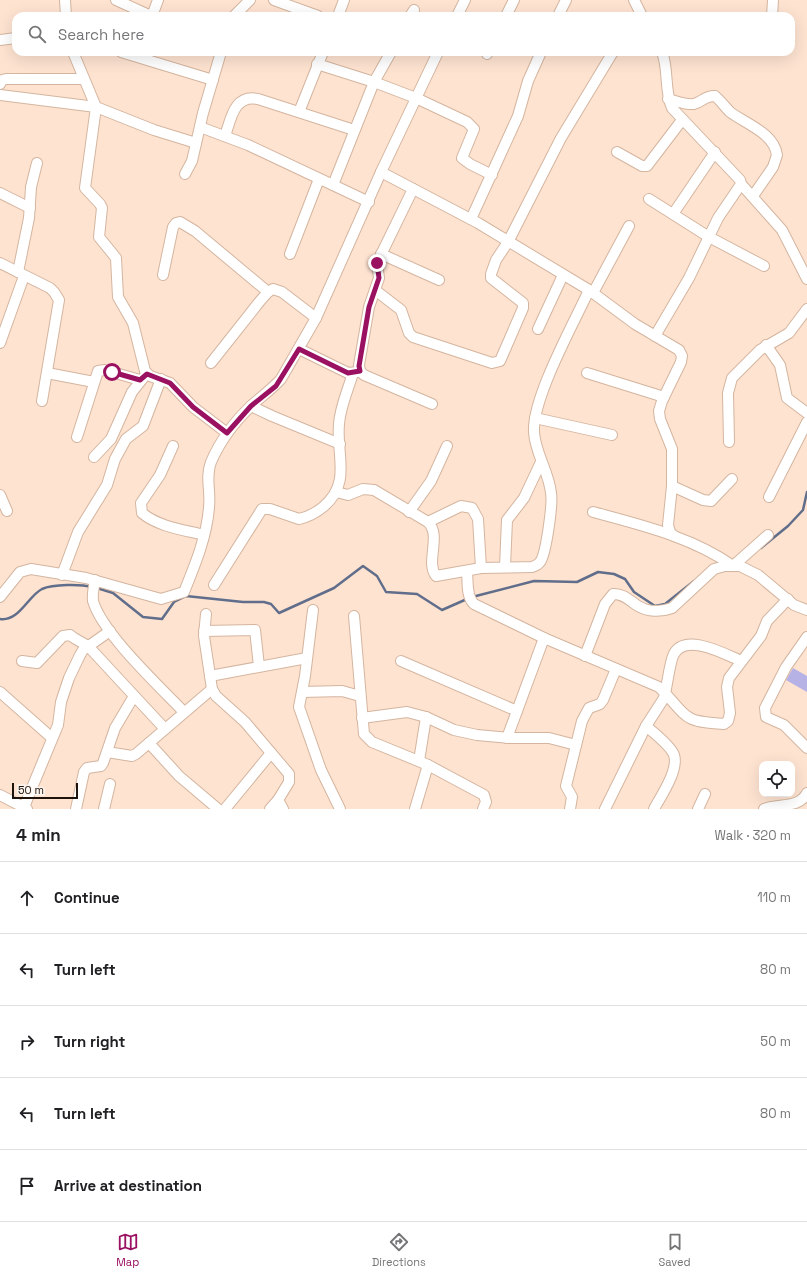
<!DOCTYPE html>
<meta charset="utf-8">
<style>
:root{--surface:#fff;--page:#f6f6f6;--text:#202124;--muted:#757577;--line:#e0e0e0;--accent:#9b1162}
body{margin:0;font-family:"Space Grotesk",sans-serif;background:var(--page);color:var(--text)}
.controls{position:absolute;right:12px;bottom:12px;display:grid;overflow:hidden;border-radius:8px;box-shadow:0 4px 16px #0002}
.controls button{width:36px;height:36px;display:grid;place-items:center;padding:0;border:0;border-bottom:1px solid var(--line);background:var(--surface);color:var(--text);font:20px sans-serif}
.scale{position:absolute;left:12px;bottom:10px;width:66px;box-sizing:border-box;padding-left:4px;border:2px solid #1e130b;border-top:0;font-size:11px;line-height:14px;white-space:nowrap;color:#1e130b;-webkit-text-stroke:3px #fbf5f0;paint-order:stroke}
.stop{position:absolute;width:12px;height:12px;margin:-9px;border:3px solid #9b1162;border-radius:50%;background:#fff}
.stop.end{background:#9b1162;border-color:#fff;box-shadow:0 1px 4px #0008}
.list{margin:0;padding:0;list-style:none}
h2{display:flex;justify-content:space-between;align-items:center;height:52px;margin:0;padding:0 16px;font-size:17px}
h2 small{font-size:13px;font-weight:400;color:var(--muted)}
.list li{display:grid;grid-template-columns:26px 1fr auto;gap:12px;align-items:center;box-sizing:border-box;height:72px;padding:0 16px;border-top:1px solid var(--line)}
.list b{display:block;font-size:15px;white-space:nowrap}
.list em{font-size:13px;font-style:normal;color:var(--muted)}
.icon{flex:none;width:22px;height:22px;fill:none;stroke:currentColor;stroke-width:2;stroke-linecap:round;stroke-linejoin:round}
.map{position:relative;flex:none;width:807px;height:809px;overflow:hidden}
.search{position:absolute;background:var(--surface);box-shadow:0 4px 16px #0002;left:12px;right:12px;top:12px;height:44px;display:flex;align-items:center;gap:10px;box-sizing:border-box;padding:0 14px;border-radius:12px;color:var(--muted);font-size:15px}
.sheet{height:412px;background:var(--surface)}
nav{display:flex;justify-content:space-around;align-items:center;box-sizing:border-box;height:56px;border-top:1px solid var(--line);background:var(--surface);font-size:11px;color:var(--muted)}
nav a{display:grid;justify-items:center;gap:2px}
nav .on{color:var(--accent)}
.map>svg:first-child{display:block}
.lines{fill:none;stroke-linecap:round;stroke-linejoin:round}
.stream{stroke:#606e8b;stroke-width:2.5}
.building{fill:#b7b2e5}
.street-casing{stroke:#d4b59f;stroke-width:12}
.street{stroke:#fff;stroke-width:10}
.route{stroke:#9b1162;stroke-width:5}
</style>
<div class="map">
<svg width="807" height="809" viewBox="0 0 807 809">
<rect width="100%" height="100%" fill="#fee3d1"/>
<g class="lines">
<!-- stream -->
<g class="stream">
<polyline points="761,548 788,526 803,510 807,492"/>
<polyline points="97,588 113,593 143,617 162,619 174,602 186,596 243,602 264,602 271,604 279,613 334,588 363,566 377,576 386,592 417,594 442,610 467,599"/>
<polyline points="472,597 534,581 577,582 598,572 614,574 625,579 634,592 655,606 665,604 694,581"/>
<path d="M0,619C19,622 28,596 42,589C53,584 81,584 92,587"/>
</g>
</g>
<!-- building -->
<polygon class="building" points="793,668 807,676 807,692 786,680"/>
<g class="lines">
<!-- street casing -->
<g class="street-casing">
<g id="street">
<polyline points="65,0 66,16"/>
<polyline points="116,0 151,16"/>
<polyline points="274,0 318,16"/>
<polyline points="634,0 642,16"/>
<polyline points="152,16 158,0"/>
<polyline points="234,16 250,0"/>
<polyline points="338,16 344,0"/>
<polyline points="410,16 414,10"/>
<polyline points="457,16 465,0"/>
<polyline points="506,16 514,0"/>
<polyline points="558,16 566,0"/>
<polyline points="772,16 773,0"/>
<polyline points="0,40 16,38"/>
<polyline points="73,52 96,107 85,188 100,204 102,208 99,237 116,258 118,297 133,323 145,371 150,376 170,383 193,407 227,433"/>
<polyline points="121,52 213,80"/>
<polyline points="487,54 488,52"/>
<polyline points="317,64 374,82 416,98 467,122 474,129 462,158 470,164 492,175"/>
<polyline points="0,84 2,80 6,79 84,79"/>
<polyline points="0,95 96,107 154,130 196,143"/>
<path d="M668,99C676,101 686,105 694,104C702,102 706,95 715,96C721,101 725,107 730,112C746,124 774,133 777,155L773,167L753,196"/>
<polyline points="299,112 323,52"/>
<polyline points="200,127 248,145 369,202"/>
<path d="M225,136C231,119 234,94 258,99L354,130"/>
<polyline points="617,152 642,166 647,166 682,120"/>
<polyline points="381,172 478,223 589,290 635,324 679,350 682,356 681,362 662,401 659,411 660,419 672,449 672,486 668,525 670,532 674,536"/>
<polyline points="185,174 192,161 203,113 221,52"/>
<polyline points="741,184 782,230 807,279"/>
<polyline points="333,185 374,82 391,52"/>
<polyline points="413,189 377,263 379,278 369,307 359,365 360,371 364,375 432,404"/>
<polyline points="0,193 30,208"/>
<polyline points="649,199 709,237 764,266"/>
<polyline points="673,214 715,152"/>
<polyline points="471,219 518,116 528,81 541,52"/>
<polyline points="290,254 319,179"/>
<polyline points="381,254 439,280"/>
<polyline points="0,263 50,288 54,292 59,300 42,401"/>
<polyline points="18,272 29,218 31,187 37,163"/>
<polyline points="163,275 173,227 176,223 180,222 195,231 268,292"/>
<polyline points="375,290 401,310 409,333 413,337 492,363 500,361 523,308 523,303 491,278 491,274 496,260 508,242 561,138 613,52"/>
<polyline points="593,293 629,226"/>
<polyline points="538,329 563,275"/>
<path d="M655,336L689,278L718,218L741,184L740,180L672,108C664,90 669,70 662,52"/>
<polyline points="0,343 24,276"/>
<polyline points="766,345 780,365 787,398 807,413"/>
<polyline points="299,349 348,373 358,372"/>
<polyline points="211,363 260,301 268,292 273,289 282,292 316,318"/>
<polyline points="47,373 94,382"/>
<polyline points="587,373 664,397"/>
<polyline points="251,406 272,416 340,444"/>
<polyline points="535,418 612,435"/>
<polyline points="77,437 98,371 105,370 140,380"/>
<polyline points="729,442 728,393 732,378 760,350 789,333 807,309"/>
<path d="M173,446L160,475L141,503L142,513C159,527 184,530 204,535"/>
<polyline points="94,457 111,439 132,392 144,377"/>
<polyline points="672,486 703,500 711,501 732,479"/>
<path d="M336,492L348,495L363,489L374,490L428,522C442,536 425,562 436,576L481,568L532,567C535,566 538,565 540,562C546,555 553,503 551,493C549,472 535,453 534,432C532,398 574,323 589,290"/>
<polyline points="0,495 7,511"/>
<polyline points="769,497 807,422"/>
<polyline points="409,512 431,481 447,446"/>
<path d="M593,512C641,525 692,537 733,566L768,535"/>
<polyline points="428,522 461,506 472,508 478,519 481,568"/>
<polyline points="505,567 507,520 524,498 541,462"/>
<path d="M467,571C468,581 466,597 474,604L544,638L659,687L665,693L664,698L646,726L605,809"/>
<polyline points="62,575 78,532 107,485 115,459 126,439 143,426 161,379"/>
<path d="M95,580C94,587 92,594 93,601C102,633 160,687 184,712"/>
<path d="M214,585L262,509H270L299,519C308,517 317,512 323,507C352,483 336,455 339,424C340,407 348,390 353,373"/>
<path d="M0,597L20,572L31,569L86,578L161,599L184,592C195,565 207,536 209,507C211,491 205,478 211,462C220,441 235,421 252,405C262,396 272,389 281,379L316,318L381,172L438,52"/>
<polyline points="313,610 305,676 299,707 321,770 340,809"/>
<polyline points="206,614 204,636 212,689 216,696 245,722 289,774 289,782 278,800 283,809"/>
<polyline points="354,616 364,734 372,742 428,765 484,795 486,802 483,809"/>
<polyline points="204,631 255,630 259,666"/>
<polyline points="807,637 786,667 765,708 766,717 784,725 807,748"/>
<path d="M585,656L605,604L613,594C623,593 630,601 638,606C648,612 661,612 672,608L714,569L725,566H740L758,575L794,605L807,610"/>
<polyline points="22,661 37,663 63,636 70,635 74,638 88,646 165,729"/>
<polyline points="401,661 517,711"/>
<path d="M741,661C725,654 683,631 673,656C669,667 668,681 665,693C690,721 686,721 724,724L728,721L730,713L727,687L729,678L761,636L767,621L788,599"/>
<polyline points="210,676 307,658"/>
<polyline points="0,692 52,738"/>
<polyline points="302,692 342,691 360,696"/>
<polyline points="362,718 407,712 426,717 454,730 477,735 511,738 549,738 576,745"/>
<path d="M646,726C653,732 671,746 674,755C679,770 661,796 654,809"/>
<polyline points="507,738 544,638"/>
<polyline points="149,743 179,776 218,809"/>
<polyline points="107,752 132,756 136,754 212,689"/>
<polyline points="419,761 426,717"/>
<polyline points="0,795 27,809"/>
<polyline points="24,807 58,725 61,702 69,678 80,655 83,650 110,631"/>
<polyline points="76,809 84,772 87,768 101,766 103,763 115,728 134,696"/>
<polyline points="104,809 110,784"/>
<polyline points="225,809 271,753"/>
<polyline points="270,809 278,800"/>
<polyline points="415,809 428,765"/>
<polyline points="570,809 572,797 566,786 582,721 589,708 600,704 603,700 616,669"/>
<polyline points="698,809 705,794"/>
<path d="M764,809C778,803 799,809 807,793"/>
</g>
</g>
<!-- street -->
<use href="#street" class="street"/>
</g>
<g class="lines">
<!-- route -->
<polyline class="route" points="112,372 140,380 147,374 170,383 193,407 227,433 251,406 276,386 299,349 348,373 360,371 359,366 369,307 379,278 377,263"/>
</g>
</svg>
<div class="controls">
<button><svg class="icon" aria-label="locate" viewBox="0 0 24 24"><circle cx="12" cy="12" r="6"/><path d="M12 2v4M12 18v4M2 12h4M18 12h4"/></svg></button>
</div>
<div class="scale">50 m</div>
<div class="stop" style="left:112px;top:372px"></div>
<div class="stop end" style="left:377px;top:263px"></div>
<div class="search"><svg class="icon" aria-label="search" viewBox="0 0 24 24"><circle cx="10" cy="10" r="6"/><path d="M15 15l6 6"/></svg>Search here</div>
</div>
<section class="sheet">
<h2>4 min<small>Walk · 320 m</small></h2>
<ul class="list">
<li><svg class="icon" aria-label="ahead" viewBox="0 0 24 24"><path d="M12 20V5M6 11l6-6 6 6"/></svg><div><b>Continue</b></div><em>110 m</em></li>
<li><svg class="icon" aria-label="left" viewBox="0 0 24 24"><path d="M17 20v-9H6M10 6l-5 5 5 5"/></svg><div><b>Turn left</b></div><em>80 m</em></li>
<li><svg class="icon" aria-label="right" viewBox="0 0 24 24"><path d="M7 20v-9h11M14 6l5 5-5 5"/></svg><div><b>Turn right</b></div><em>50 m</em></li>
<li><svg class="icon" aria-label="left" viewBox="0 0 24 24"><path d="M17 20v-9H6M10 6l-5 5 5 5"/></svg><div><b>Turn left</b></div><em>80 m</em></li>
<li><svg class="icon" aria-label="arrive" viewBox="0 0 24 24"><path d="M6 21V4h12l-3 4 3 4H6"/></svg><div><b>Arrive at destination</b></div></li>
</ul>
</section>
<nav>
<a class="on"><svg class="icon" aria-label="map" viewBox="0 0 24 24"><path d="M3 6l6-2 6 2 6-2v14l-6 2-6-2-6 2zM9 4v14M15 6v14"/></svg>Map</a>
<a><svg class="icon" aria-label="directions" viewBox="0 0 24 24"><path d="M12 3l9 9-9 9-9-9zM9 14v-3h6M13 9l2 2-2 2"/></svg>Directions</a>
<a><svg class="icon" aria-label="saved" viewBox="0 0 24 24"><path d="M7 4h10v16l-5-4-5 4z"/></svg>Saved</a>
</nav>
